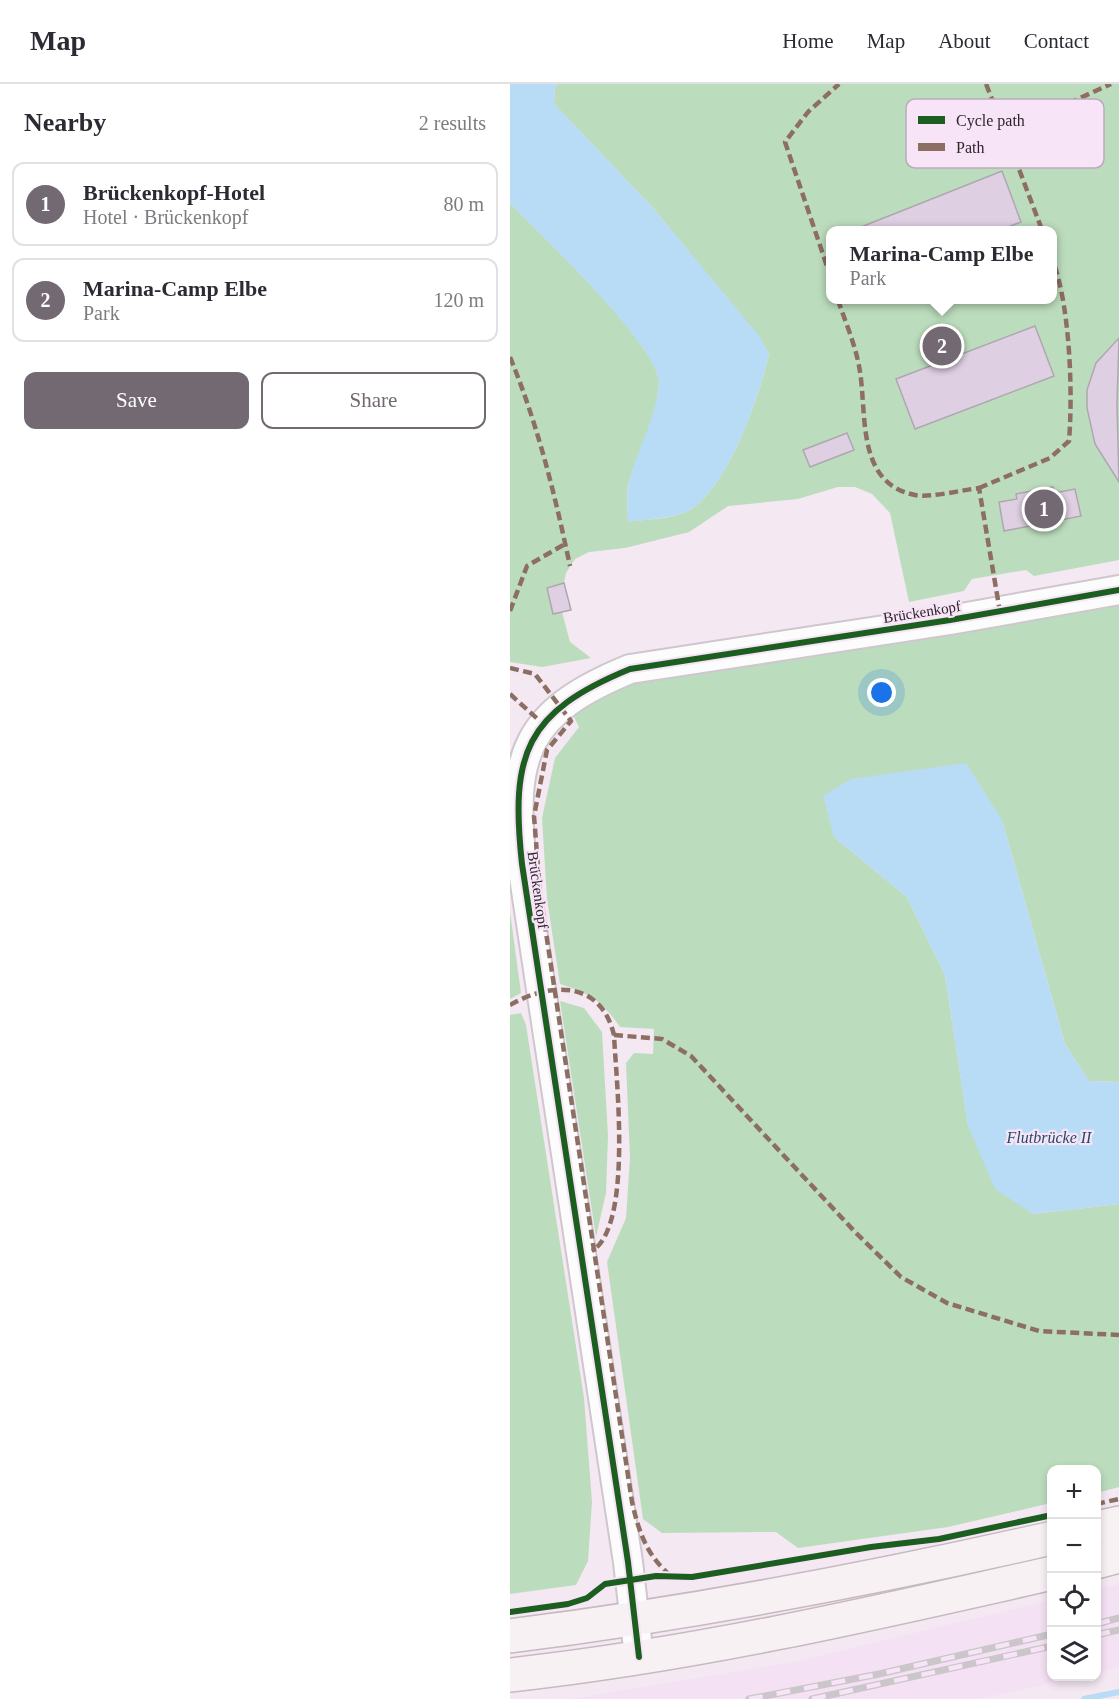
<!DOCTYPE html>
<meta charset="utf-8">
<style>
:root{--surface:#fff;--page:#f7f7f7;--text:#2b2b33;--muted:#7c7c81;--line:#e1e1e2;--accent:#736972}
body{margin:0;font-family:Georgia,serif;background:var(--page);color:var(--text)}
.controls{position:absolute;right:18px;bottom:18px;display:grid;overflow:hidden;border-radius:12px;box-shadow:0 3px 9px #0003}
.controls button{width:54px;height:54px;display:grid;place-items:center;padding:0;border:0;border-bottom:2px solid var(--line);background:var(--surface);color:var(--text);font:30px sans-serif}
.you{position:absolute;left:372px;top:609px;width:21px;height:21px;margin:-15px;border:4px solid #fff;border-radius:50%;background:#1a73e8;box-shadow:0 0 0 9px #1a73e833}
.badge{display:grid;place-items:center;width:39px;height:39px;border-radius:50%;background:var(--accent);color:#fff;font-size:20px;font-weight:700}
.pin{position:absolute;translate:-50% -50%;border:3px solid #fff;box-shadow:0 2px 6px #0006}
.popup{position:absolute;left:316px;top:142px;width:231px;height:78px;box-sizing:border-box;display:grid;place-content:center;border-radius:12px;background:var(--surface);filter:drop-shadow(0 2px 4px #0005);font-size:20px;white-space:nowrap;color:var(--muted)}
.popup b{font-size:22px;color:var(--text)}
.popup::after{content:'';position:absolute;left:50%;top:100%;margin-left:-12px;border:12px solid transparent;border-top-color:var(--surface)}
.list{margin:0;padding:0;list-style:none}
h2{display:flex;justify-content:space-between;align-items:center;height:78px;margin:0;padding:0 24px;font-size:26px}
h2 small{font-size:20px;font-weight:400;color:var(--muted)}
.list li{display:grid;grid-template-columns:39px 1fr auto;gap:18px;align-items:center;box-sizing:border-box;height:84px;margin:0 12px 12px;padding:0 12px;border:2px solid var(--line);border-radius:12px}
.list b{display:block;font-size:22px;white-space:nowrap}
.list p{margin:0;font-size:20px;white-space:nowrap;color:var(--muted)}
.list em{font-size:20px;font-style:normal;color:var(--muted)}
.actions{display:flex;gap:12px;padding:18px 24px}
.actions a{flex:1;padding:14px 0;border:2px solid var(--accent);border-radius:12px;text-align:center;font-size:21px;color:var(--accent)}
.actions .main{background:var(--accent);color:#fff}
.icon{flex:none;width:33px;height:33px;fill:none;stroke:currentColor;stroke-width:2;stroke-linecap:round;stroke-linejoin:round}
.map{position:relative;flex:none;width:609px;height:1615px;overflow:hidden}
header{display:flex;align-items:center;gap:36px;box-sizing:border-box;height:84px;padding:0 30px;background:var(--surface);border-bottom:2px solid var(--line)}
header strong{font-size:28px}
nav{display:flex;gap:33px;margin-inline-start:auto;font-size:21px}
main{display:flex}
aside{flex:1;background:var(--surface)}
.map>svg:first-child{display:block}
.built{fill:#f5e1f4}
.green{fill:#bcddbd;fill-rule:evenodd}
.water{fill:#b8dbf6}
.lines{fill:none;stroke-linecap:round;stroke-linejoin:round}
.stream{stroke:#b8dbf6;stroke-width:6}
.building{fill:#decfe2;stroke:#afa7b0;stroke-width:1.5}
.minor-casing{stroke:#cfc6ce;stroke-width:32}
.major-casing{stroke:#c6b9bf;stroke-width:36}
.minor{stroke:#fdfcfd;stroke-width:28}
.major{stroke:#f7f1f4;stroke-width:33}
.rail-casing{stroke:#cac6c9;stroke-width:7}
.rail{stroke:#f8e4f7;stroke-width:4.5;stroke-dasharray:14;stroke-linecap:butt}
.quiet{stroke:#8d6e63;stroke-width:4.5;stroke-dasharray:9 4.5;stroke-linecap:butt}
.cycleway-casing{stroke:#f8e4f7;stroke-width:10}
.cycleway{stroke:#1b5e20;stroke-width:6}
.labels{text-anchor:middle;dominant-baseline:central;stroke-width:4.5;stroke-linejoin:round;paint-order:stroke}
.street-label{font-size:15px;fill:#2d252c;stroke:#f8e4f7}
.water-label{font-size:16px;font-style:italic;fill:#234c64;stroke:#f8e4f7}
.key{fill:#f8e4f7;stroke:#bbabba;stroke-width:1.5}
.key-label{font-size:16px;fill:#2d252c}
</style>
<header>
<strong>Map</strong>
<nav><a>Home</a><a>Map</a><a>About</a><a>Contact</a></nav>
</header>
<main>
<aside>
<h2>Nearby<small>2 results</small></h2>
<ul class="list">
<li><span class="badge">1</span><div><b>Brückenkopf-Hotel</b><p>Hotel · Brückenkopf</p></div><em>80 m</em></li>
<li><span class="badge">2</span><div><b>Marina-Camp Elbe</b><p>Park</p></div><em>120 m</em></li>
</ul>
<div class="actions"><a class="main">Save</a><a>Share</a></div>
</aside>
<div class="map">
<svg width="609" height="1615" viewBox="0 0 609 1615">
<rect width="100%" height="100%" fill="#f4e8f3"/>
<!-- built -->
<g class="built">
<polygon points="609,1500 609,1583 587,1588 587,1506"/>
<polygon points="541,1516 542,1592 568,1593 470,1615 61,1615 279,1579"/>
</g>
<!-- green -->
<g class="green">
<path d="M48,0H609V476L524,492L516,486L462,495L454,507L399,518L380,429L362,410L345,403H328L288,415L218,422L179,448L115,464L79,468L65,475L56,489L54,499L37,504L43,530L52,528L60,558L81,574L32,583L0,578V119C29,149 153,265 149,300C146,336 128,367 118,401C116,412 118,426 118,437C135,436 157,435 173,429C215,415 250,310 259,270L249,253L143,124L44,20L45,3ZM321,146H543V216H321Z"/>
<path d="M609,518V998L579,997L555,960L492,736L324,753L397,813L435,891L458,1041L523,1130L609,1120V1403L587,1409L586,1386H542L541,1419L438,1443L288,1464L266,1448L152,1449L133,1435L97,1178L116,1134L120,1074L116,979L124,969L143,970L144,945L110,943C92,917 80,909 50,900L37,815L32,734L45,674L69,643L61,627L103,603L178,589Z"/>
<polygon points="0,828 11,909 0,915"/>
<polygon points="50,917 74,924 92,948 98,1052 96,1109 86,1153"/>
<polygon points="11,929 16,941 74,1314 82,1418 78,1477 66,1501 0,1510 0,931"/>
</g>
<!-- water -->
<g class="water">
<path d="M0,0H48L45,3L44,20L143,124L250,253L259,270C250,310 215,415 173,429C156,435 135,435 118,438C118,426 116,412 118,401C127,367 145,336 149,301C153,265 28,149 0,119Z"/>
<polygon points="456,679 492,736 555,960 579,997 609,998 609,1120 523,1130 485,1105 458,1042 435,891 397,813 324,753 313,712 341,695"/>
</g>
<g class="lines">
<!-- stream -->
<polyline class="stream" points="574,1615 609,1608"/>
</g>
<!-- building -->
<g class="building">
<polygon points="492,87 511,138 488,147 341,147"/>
<polygon points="525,242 544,292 405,345 386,295"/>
<polygon points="609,254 607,320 609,398 585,360 577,324 577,306 586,279"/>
<polygon points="337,349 344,366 300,383 293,366"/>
<polygon points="543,403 544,409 565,405 571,432 494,447 489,418 507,415 506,410"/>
<polygon points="54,499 61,526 43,530 37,504"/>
</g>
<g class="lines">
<!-- minor casing -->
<g class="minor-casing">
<path id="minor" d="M129,1573L118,1478L12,780C0,670 15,628 120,585L440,536L609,506"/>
</g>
<!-- major casing -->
<g class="major-casing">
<g id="major">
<polyline points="586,1444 609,1439"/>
<polyline points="586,1478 609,1472"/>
<path d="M0,1552C182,1529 362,1495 542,1454"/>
<path d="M0,1591C183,1571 362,1530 542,1489"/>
</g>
</g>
<!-- minor -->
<use href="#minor" class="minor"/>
<!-- major -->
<use href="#major" class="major"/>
<!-- rail casing -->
<g class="rail-casing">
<g id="rail">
<polyline points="586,1540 609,1534"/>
<polyline points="586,1551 609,1546"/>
<polyline points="239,1615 369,1590 542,1550"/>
<polyline points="302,1615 542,1562"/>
</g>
</g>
<!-- rail -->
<use href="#rail" class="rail"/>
<!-- quiet -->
<g class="quiet">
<polyline points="476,0 495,48 601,0"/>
<polyline points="495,48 532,146"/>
<polyline points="321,194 275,58 298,28 329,0"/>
<path d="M328,216C335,237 345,260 349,282C358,327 344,399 405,411C420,414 452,406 469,404L490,528"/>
<path d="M0,273C28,341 45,411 60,482"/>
<path d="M469,404L540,374L559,357C563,308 560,223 543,177"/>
<polyline points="0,527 17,482 55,460"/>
<path d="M0,584L25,590L61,637L37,666L24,732L30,809L122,1418C129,1449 137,1472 162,1493"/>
<polyline points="0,610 32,639"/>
<path d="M0,921C42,897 91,897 104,951C106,995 123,1142 82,1167"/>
<polyline points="104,951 152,955 181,972 346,1149 391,1193 437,1219 529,1247 609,1251"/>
<polyline points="586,1420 609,1415"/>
</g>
<!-- cycleway casing -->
<g class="cycleway-casing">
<g id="cycleway">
<polyline points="0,1528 58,1520 77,1514 95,1500 146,1492 182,1493 361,1463 429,1455 542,1431"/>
<path d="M129,1573L118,1478L12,780C0,670 15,628 120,585L440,536L609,506"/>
</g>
</g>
<!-- cycleway -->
<use href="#cycleway" class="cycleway"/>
</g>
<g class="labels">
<!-- street labels -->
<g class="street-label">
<text transform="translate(412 528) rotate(-9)">Brückenkopf</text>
<text transform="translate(28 806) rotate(82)">Brückenkopf</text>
</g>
<!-- water labels -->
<g class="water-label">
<text x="539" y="1053">Flutbrücke II</text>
</g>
</g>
<!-- legend -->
<rect x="396" y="15" width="198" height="69" rx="9" class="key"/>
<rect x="408" y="32" width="27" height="8" fill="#1b5e20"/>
<rect x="408" y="59" width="27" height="8" fill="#8d6e63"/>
<g class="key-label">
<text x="446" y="42">Cycle path</text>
<text x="446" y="69">Path</text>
</g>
</svg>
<div class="controls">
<button>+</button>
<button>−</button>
<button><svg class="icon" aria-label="locate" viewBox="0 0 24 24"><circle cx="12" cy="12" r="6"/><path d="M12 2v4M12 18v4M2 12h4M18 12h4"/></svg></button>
<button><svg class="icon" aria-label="layers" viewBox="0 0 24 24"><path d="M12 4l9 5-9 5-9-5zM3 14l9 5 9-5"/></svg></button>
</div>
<div class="you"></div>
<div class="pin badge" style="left:534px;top:425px">1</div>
<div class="pin badge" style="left:432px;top:262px">2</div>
<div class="popup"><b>Marina-Camp Elbe</b>Park</div>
</div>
</main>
